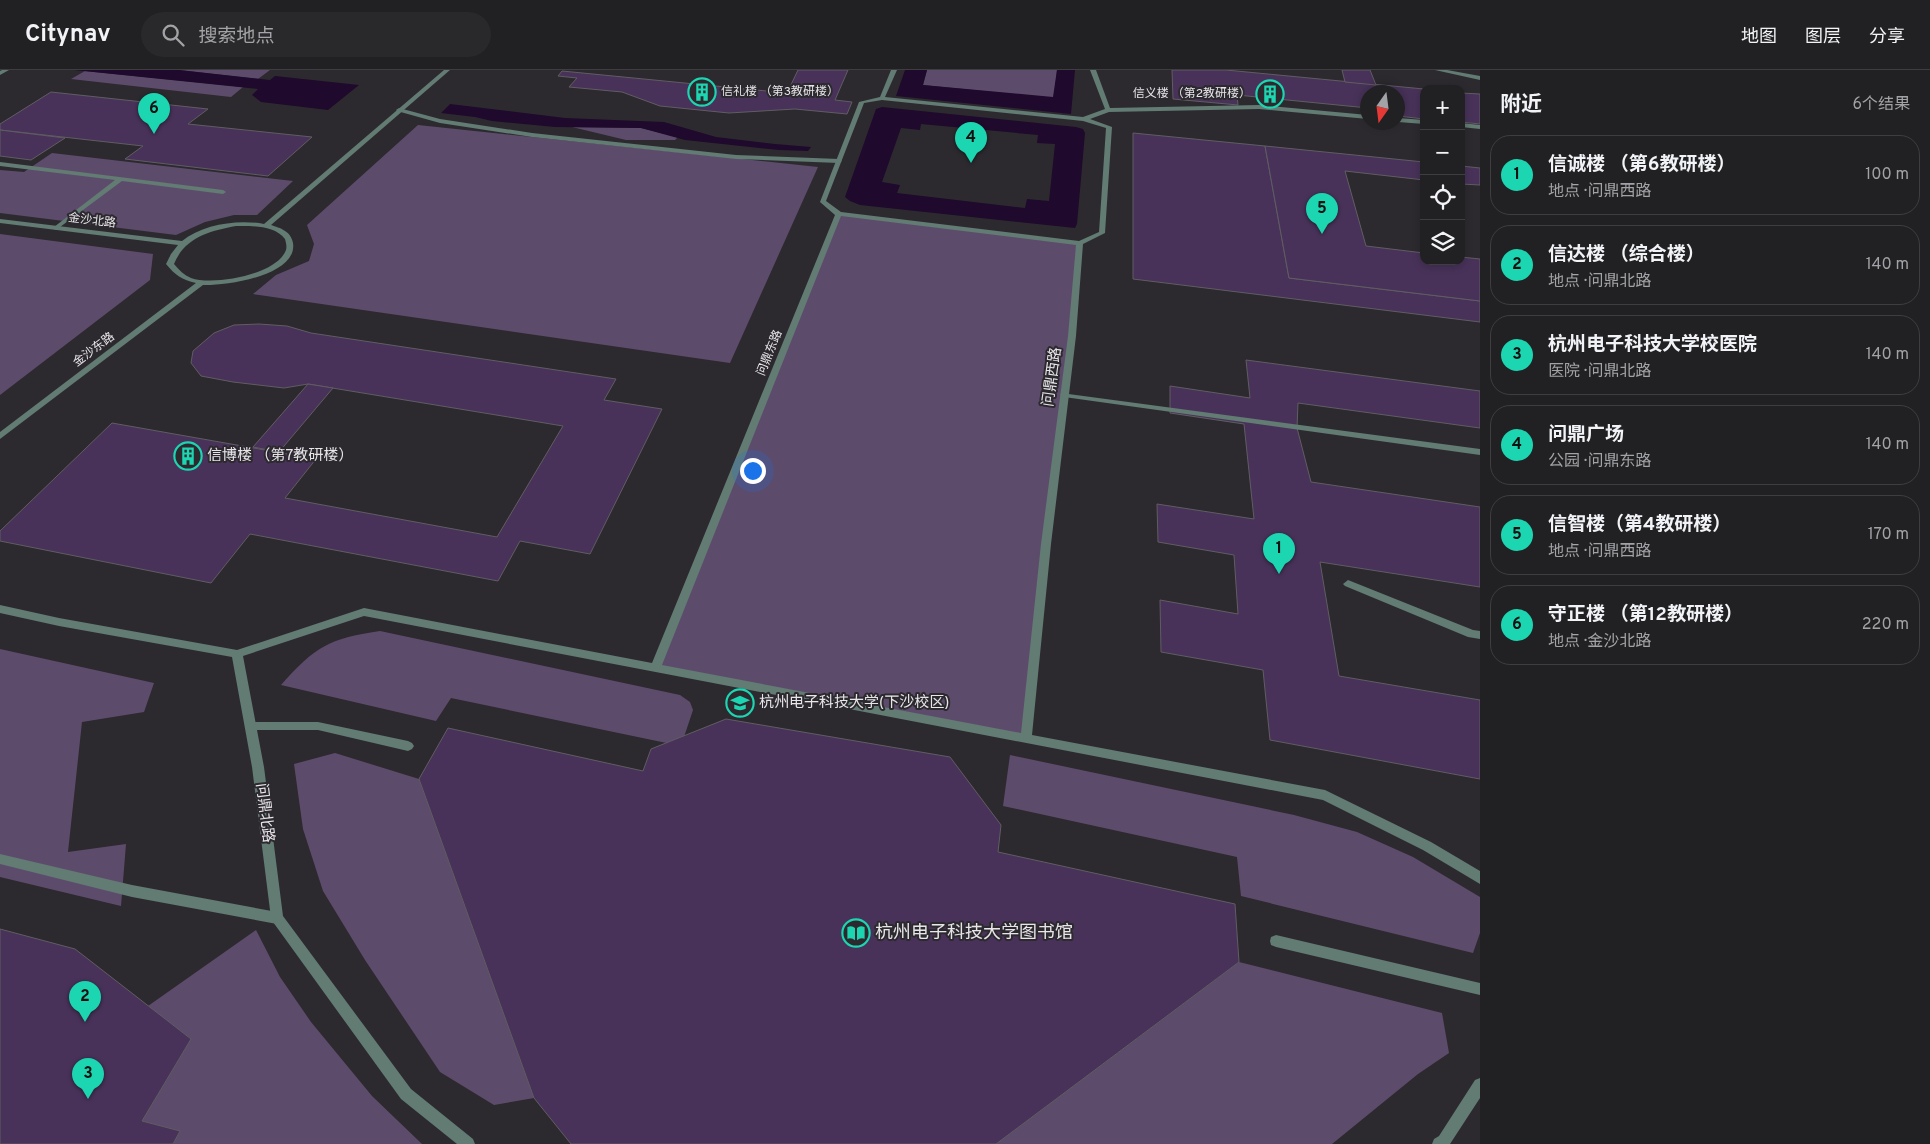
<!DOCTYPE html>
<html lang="zh">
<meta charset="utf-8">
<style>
:root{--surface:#212023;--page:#29282b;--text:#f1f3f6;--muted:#a2a3a6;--line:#3e3e41;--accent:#1cd5b1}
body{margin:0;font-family:Overpass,"Noto Sans SC",sans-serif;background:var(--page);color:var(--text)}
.controls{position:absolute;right:15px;top:15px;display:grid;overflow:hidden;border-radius:10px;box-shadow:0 2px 8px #0003}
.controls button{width:45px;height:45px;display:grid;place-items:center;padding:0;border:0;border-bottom:1px solid var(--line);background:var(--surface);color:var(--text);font:25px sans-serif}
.compass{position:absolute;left:1360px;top:15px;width:45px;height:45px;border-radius:50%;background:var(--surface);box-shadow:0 2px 8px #0003;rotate:194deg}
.you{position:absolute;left:752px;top:400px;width:18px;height:18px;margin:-12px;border:4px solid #fff;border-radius:50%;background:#1a73e8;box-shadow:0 0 0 8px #1a73e833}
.badge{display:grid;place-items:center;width:32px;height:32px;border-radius:50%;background:var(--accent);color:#111;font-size:16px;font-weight:700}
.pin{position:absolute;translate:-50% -41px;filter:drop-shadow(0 1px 2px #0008)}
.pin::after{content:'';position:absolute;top:26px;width:18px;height:15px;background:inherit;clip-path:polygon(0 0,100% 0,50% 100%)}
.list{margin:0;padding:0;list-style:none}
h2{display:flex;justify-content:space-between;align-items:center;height:65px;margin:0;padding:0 20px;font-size:21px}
h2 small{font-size:16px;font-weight:400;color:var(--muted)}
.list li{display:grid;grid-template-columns:32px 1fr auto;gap:15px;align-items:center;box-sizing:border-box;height:80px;margin:0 10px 10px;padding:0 10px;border:1px solid var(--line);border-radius:20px}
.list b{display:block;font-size:19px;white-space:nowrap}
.list p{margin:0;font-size:16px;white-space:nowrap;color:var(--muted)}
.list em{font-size:16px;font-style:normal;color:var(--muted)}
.icon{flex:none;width:28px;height:28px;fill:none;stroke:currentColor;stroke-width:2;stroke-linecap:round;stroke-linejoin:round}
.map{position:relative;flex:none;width:1480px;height:1074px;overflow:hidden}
header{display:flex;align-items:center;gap:30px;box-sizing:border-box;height:70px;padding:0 25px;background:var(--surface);border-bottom:1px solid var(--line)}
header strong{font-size:24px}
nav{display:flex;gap:28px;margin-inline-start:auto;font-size:18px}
.search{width:350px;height:45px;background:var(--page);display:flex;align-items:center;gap:12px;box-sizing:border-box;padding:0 18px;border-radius:28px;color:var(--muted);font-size:19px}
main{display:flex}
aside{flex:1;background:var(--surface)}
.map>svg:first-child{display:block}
.green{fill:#5d4b6c}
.water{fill:#1f092d;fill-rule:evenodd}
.building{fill:#483259;stroke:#605d63}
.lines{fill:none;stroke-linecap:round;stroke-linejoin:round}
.lane{fill:#627b73;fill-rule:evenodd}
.street{fill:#627b73;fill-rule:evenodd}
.labels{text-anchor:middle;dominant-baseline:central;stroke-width:4;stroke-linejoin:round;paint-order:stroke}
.far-poi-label{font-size:12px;fill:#e7e5e8;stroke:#2c2a2f;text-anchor:start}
.far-street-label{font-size:12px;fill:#e7e5e8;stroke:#2c2a2f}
.street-label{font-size:15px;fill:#e7e5e8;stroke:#2c2a2f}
.poi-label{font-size:15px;fill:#e7e5e8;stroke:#2c2a2f;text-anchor:start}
.near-poi-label{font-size:18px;fill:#e7e5e8;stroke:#2c2a2f;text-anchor:start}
</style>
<header>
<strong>Citynav</strong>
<div class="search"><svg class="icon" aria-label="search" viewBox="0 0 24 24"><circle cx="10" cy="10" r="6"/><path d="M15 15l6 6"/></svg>搜索地点</div>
<nav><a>地图</a><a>图层</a><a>分享</a></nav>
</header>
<main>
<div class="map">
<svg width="1480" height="1074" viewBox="0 0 1480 1074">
<rect width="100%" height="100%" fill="#2c2a2f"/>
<!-- green -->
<g class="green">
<polygon points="179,0 270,0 258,9"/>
<polygon points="927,0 1057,0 1054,28 923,15"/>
<polygon points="85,1 243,17 231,27 71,9"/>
<polygon points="418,55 818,97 730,293 253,224 276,205 309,191 314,174 307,155"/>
<polygon points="572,57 641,58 678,67 675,70 626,70"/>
<polygon points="52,83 293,111 257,145 234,145 205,152 176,165 0,143 0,100 24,102"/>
<polygon points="839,144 1080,173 1026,668 656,597"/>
<polygon points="0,164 153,184 150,210 0,325"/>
<path d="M380,561L680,625L690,632L693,640L681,676L451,628L436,651L281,615C316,576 328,569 380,561Z"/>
<polygon points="0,579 154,613 144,642 82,652 68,782 126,774 121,836 0,807"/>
<polygon points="335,683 419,709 534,1028 494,1035 440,1002 365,890 323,821 303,759 294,694"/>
<polygon points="1010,685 1294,745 1357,762 1413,787 1480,827 1480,863 1473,883 1241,826 1237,787 1003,736"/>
<polygon points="256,860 280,907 311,952 372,1026 422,1074 173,1074 180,1061 142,1051 191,969 148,936"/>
<polygon points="1239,892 1442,943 1449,983 1418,1004 1332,1074 996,1074"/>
</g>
<!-- water -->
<g class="water">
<polygon points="74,0 179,0 270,10 275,6 359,15 328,40 261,32 252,25 258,19"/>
<polygon points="905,0 927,0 923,15 1053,27 1057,0 1075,0 1071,44 896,26"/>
<polygon points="450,34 565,48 664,52 716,67 775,74 811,77 808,81 779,80 685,70 641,58 555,57 492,51 475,47 441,43"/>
<path d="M882,37L1076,57L1083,59L1085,63L1077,154L1075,158L860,135L850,131L845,127L876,39ZM921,54L1038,65L1037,73L1055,74L1049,131L1027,129L1025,138L897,123L900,115L882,112L901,58L920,60Z"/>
</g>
<!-- building -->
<g class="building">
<polygon points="798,0 848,0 835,30 852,32 847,44 795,39 729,43 660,36 622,22 569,17 577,8 558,6 562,1 787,23"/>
<polygon points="1172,0 1226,0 1424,19 1424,49 1398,46 1398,22 1368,22 1368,38 1237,25 1238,35 1173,29"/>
<polygon points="1342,0 1370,0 1376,15 1345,12"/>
<polygon points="51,22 208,39 188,54 312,67 268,106 125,89 143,76 0,60 0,54"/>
<polygon points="1461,23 1480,24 1480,54 1461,52"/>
<polygon points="0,60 65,68 31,90 0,86"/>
<polygon points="1133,63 1265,76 1289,208 1480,231 1480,252 1133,209"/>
<polygon points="1265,76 1424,92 1424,110 1345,101 1366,176 1424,183 1424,191 1461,191 1461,187 1480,189 1480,231 1289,208"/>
<polygon points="1461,96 1480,98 1480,115 1461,114"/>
<polygon points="259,254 287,256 311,263 616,309 604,330 662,339 590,484 520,471 498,511 250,464 211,513 0,471 0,461 112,353 316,389 285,428 497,467 563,356 308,314 284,318 233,312 201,306 191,293 193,281 214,263 234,255"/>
<polygon points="1246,290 1480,321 1480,358 1298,333 1297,358 1311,412 1480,437 1480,517 1320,492 1339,606 1480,630 1480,709 1270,670 1263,600 1161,582 1160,530 1238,544 1234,485 1158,472 1157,434 1254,449 1244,354 1170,343 1170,316 1250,328"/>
<polygon points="308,314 333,318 279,382 253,377"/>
<polygon points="726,649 950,687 1001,755 998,782 1235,834 1239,892 996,1074 571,1074 534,1028 419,709 448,658 643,701 651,679"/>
<polygon points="0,859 75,879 191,969 142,1051 180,1061 173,1074 0,1074"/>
</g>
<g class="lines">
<!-- lane -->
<g class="lane">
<polygon points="2,0 9,0 0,5 0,1"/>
<polygon points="1435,0 1447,0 1480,6 1480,10"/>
<polygon points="399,38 440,49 532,63 736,85 839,89 842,91 839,93 736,89 532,67 440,53 397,41 396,40"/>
<polygon points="0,92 223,120 226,122 223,124 122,111 56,160 54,159 54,157 115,110 0,96"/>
<polygon points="1061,323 1480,379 1480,385 1064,327 1060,325"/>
<polygon points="1348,510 1473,560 1480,561 1480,569 1468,567 1345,516 1343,514"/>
<polygon points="251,652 318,652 408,671 412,673 414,676 412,679 408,681 318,660 251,660 247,659 245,656 247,653"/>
<polygon points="0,784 132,815 277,842 281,844 283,848 281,852 277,854 132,827 0,794"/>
<polygon points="1276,865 1480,913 1480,925 1276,877 1271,875 1270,871 1271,867"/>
</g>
<!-- street -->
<g class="street">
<path d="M444,0H450L271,155C280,158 291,161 293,173C298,206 224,216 203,215L0,369V362L196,213C182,210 175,205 166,194L171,184L178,175L0,153V149L182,171C203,154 238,149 264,154ZM236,156C252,156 274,155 285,169C286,173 287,176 286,180C277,205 213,216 191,208C184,205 179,200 174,194C185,167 210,161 236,156Z"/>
<path d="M891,0H897L885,27L1083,47L1105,39L1090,0H1096L1110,38L1259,35L1368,45V49L1259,39L1109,42L1090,49L1112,57L1105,163L1083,174L1076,266L1051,474L1032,665L1325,720L1431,772L1480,801V814L1423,780L1323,730L364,546L243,586L264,697L283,846L411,1019L473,1069L475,1074H457L401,1029L273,852L271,848L252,697L232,587L59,556L0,543V535L59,548L237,580L364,538L652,593L835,145L820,132L859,32L880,27ZM882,30L1083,51L1106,58L1099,162L1079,171L841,142L826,131L864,33ZM841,146L1076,175L1068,266L1041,474L1021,663L662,595Z"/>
<polygon points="1398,48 1424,50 1424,54 1398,52"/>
<polygon points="1461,53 1480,55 1480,59 1461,57"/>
<polygon points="1480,1008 1480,1028 1450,1074 1432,1074 1434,1069 1439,1066 1475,1010"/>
</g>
</g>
<!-- icons -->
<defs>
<g id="building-ring" transform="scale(1.4375)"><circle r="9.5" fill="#2c2a2f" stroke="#1cd5b1" stroke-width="1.5"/><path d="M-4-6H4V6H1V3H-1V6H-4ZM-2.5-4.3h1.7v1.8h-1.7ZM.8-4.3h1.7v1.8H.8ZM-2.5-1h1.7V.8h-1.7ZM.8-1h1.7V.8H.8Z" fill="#1cd5b1"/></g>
<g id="university-ring" transform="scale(1.4375)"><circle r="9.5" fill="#2c2a2f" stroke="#1cd5b1" stroke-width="1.5"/><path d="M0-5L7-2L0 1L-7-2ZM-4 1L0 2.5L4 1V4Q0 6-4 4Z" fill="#1cd5b1"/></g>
<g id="library-ring" transform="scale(1.4375)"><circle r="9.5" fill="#2c2a2f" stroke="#1cd5b1" stroke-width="1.5"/><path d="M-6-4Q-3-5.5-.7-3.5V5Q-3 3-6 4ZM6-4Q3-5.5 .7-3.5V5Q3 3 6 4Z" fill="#1cd5b1"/></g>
</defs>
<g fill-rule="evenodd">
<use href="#building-ring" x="702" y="22"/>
<use href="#building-ring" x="1270" y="24"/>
<use href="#building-ring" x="188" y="386"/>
<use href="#university-ring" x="740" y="633"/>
<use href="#library-ring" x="856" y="863"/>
</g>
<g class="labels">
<!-- far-poi labels -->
<g class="far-poi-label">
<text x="721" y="22">信礼楼 （第3教研楼）</text>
<text x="1251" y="24" text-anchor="end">信义楼 （第2教研楼）</text>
</g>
<!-- far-street labels -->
<g class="far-street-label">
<text transform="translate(92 151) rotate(7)">金沙北路</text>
<text transform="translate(94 280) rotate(-37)">金沙东路</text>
<text transform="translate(770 283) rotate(-68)">问鼎东路</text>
</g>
<!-- street labels -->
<g class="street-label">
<text transform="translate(1053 307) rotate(-82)">问鼎西路</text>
<text transform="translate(264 743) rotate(83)">问鼎北路</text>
</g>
<!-- poi labels -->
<g class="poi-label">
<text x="207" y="386">信博楼 （第7教研楼）</text>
<text x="759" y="633">杭州电子科技大学(下沙校区)</text>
</g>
<!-- near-poi labels -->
<g class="near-poi-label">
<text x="875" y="863">杭州电子科技大学图书馆</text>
</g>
</g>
</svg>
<div class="controls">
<button>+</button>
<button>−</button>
<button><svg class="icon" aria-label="locate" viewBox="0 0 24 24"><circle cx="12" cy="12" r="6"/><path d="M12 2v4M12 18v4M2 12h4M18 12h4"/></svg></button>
<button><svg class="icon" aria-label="layers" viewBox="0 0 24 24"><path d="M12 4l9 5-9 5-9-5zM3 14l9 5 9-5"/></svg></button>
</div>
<svg class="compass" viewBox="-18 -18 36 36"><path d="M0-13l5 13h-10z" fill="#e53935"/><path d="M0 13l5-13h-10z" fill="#a2a3a6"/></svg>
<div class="you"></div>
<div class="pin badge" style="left:1279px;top:504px">1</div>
<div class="pin badge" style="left:85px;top:952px">2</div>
<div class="pin badge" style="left:88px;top:1029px">3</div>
<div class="pin badge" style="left:971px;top:93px">4</div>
<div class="pin badge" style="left:1322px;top:164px">5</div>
<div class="pin badge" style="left:154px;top:64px">6</div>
</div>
<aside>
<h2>附近<small>6个结果</small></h2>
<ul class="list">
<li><span class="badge">1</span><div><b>信诚楼 （第6教研楼）</b><p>地点 · 问鼎西路</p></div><em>100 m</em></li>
<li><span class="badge">2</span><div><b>信达楼 （综合楼）</b><p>地点 · 问鼎北路</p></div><em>140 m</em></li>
<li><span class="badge">3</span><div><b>杭州电子科技大学校医院</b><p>医院 · 问鼎北路</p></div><em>140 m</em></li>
<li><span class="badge">4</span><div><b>问鼎广场</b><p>公园 · 问鼎东路</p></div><em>140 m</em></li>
<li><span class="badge">5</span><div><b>信智楼（第4教研楼）</b><p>地点 · 问鼎西路</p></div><em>170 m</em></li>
<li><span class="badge">6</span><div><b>守正楼 （第12教研楼）</b><p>地点 · 金沙北路</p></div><em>220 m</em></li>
</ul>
</aside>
</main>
